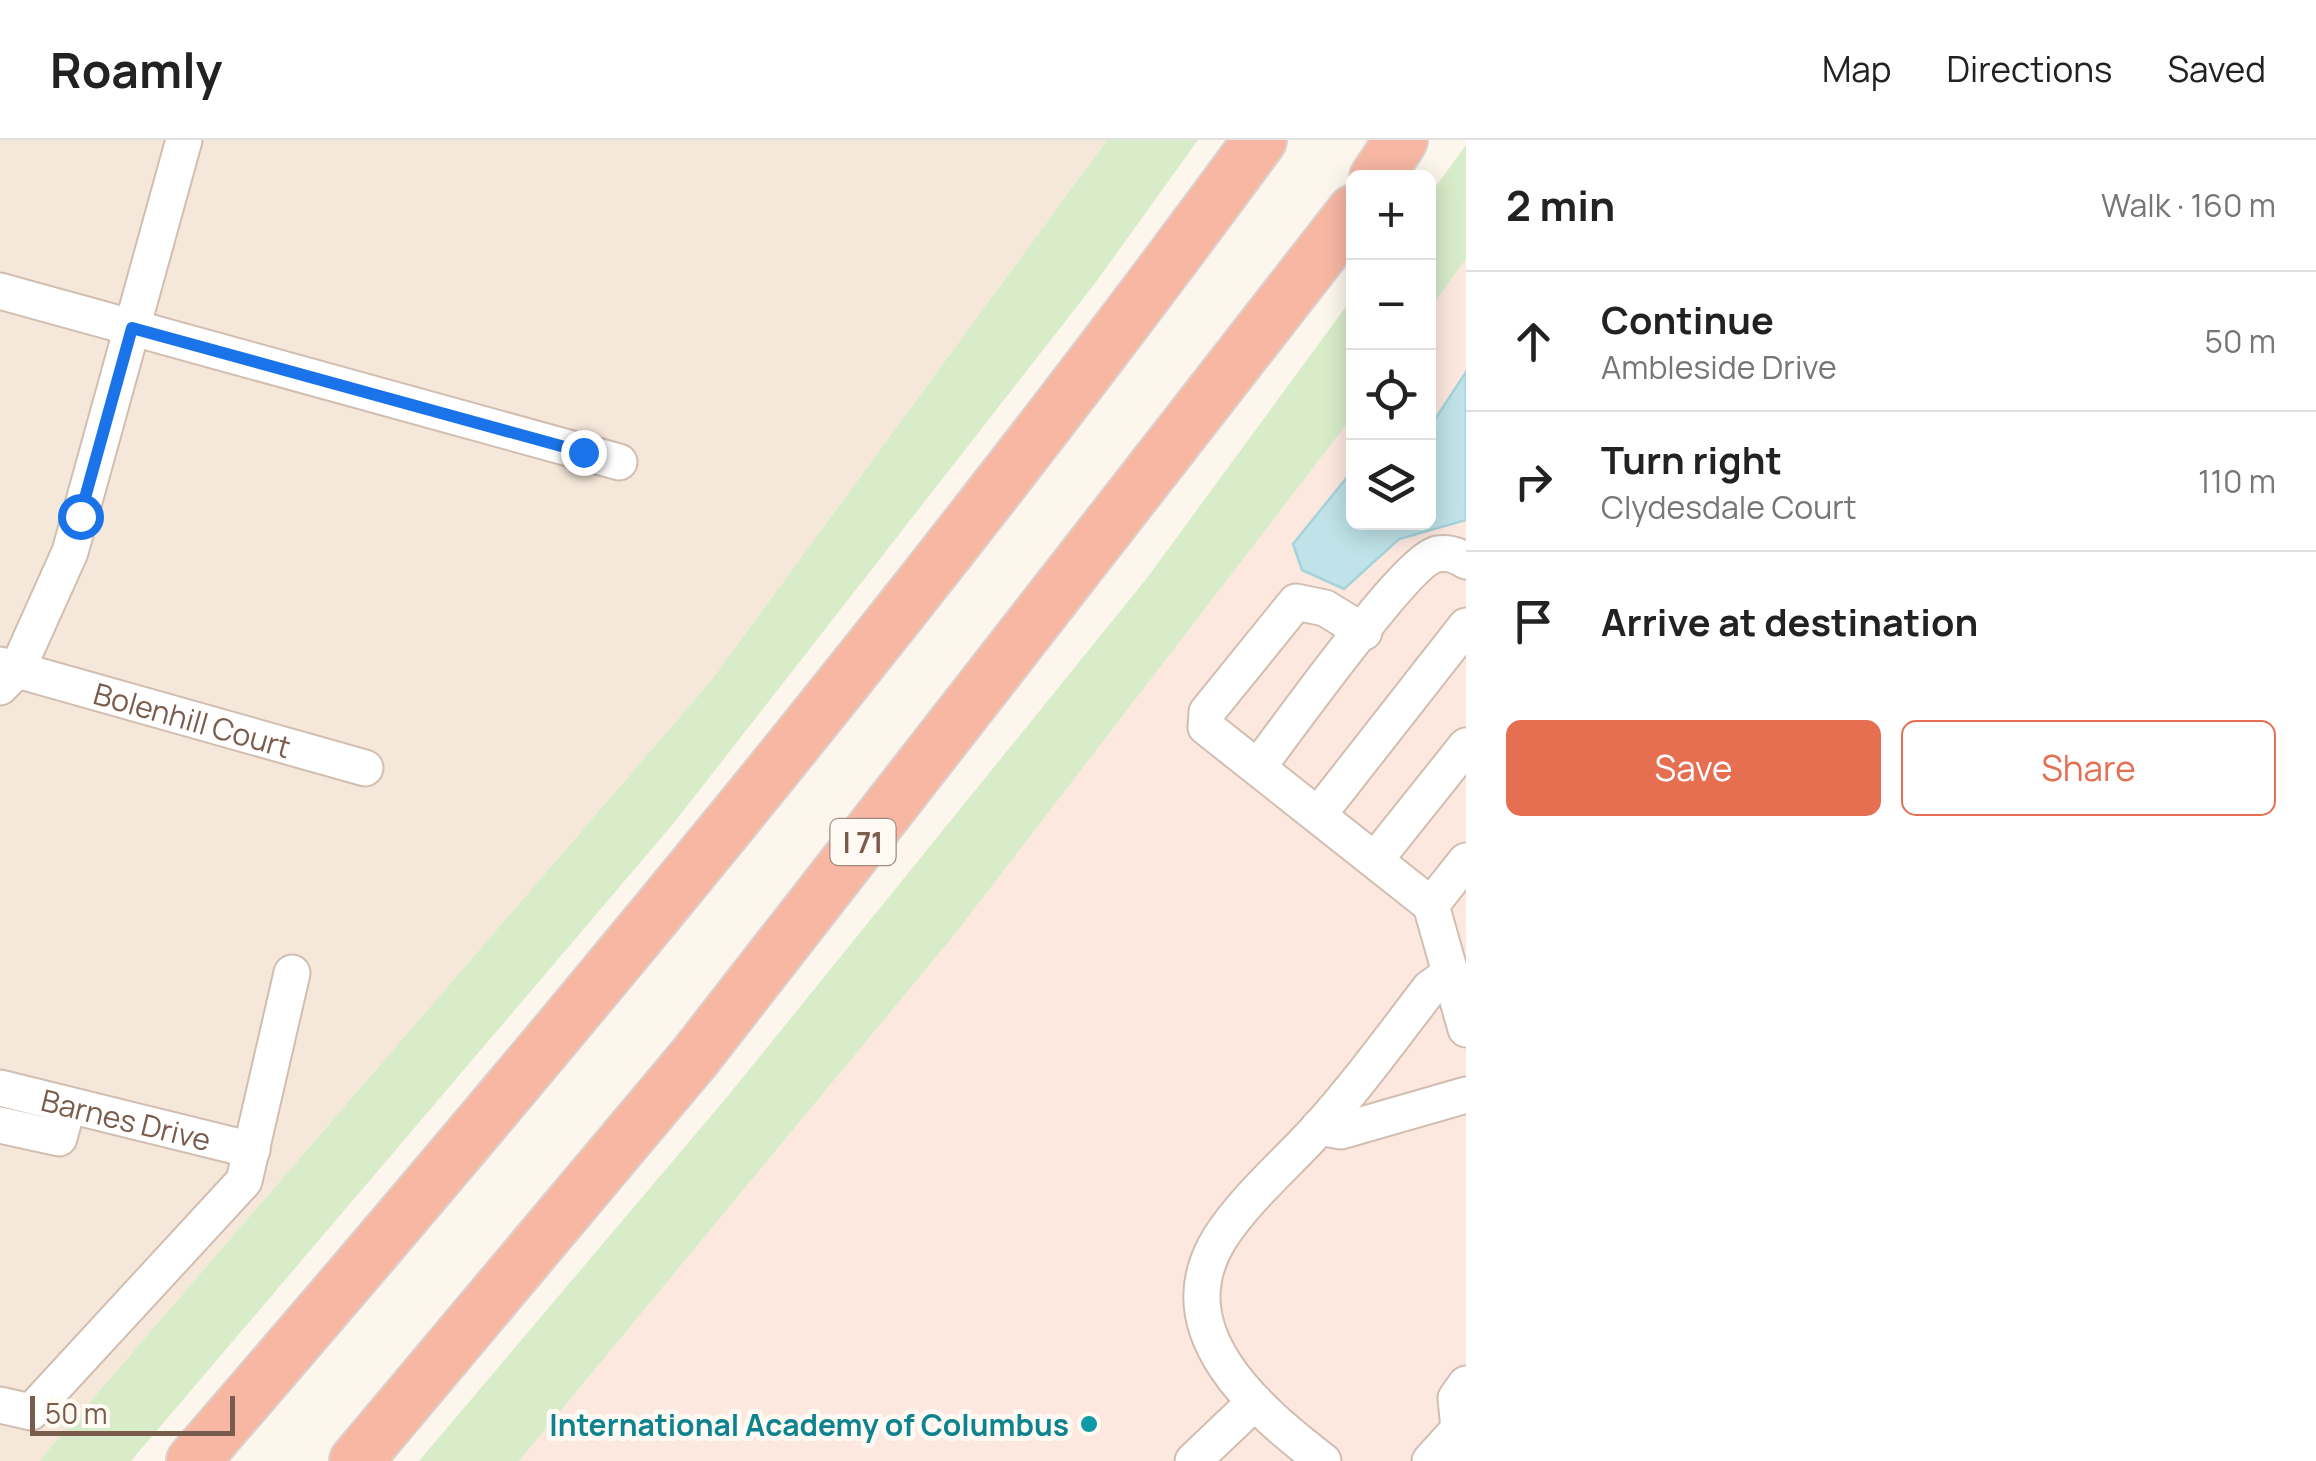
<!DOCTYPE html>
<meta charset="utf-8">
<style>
:root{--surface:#fff;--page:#f2f2f2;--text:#222;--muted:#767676;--line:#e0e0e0;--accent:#e76f51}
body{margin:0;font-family:Manrope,sans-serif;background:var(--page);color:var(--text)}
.controls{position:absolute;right:30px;top:30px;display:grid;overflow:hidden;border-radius:15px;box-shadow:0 5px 25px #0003}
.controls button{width:90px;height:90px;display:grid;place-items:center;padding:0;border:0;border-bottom:2px solid var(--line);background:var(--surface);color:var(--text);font:50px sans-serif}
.scale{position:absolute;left:30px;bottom:25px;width:205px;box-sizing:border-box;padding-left:10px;border:5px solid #7a5c4d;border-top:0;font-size:28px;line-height:35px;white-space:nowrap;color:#7a5c4d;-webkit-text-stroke:8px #fffaf3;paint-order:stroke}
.stop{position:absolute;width:30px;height:30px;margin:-22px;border:8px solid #1a73e8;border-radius:50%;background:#fff}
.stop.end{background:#1a73e8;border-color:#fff;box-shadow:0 2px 10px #0008}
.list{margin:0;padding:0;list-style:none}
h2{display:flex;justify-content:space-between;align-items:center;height:130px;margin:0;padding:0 40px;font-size:42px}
h2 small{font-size:32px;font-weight:400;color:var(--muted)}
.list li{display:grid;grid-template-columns:65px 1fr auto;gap:30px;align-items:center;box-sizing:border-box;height:140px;padding:0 40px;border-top:2px solid var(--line)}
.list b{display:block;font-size:38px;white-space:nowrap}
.list p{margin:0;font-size:32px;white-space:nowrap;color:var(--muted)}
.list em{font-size:32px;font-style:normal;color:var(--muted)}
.actions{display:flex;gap:20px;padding:30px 40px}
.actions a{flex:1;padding:22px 0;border:2px solid var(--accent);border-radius:15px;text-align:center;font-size:35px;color:var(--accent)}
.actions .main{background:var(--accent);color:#fff}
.icon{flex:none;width:55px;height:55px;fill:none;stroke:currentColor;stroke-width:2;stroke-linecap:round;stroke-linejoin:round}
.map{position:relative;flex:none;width:1466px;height:1321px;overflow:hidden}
header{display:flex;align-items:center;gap:60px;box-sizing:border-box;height:140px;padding:0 50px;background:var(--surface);border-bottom:2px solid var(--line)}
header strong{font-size:48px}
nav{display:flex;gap:55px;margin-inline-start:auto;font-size:35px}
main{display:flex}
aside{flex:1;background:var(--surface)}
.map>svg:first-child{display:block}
.residential{fill:#f5e8da}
.commercial{fill:#fde8e0}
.green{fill:#d8ecc9}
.water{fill:#bfe3e8;stroke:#a5d3da;stroke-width:2.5}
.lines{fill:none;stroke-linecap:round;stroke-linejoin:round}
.minor-casing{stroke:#d1beb0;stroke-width:39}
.highway-casing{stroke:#dad1cd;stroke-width:56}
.minor{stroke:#fff;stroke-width:35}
.highway{stroke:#f7b7a3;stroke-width:52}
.route{stroke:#1a73e8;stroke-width:12}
.culture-dot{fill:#0f9aa8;stroke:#fffaf3;stroke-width:4}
.labels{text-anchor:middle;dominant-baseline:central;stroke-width:10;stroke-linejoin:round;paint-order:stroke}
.shield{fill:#fffaf3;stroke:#a28b7f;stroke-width:2.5}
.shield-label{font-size:28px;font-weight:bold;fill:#7a5c4d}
.street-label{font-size:30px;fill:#7a5c4d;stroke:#fffaf3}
.culture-label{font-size:30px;font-weight:bold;fill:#0d838f;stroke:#fffaf3;text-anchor:end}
</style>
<header>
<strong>Roamly</strong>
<nav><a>Map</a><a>Directions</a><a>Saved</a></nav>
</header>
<main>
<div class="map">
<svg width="1466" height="1321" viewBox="0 0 1466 1321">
<rect width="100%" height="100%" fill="#fdf6ec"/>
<!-- residential -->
<polygon class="residential" points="0,0 1107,0 710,542 39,1321 0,1321"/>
<!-- commercial -->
<polygon class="commercial" points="1466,119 1466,1321 519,1321 955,794 1353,276 1354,382 1428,382 1429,170"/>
<!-- green -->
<g class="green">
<polygon points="1107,0 1198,0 1096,142 673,684 131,1321 39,1321 710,542"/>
<polygon points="1466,5 1466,119 1429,170 1429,56"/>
<polygon points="1353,157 1353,276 955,794 519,1321 419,1321 727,957 1147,438"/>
</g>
<!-- water -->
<polygon class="water" points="1466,232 1466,380 1399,399 1344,449 1302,430 1293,404 1353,330 1354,382 1428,382 1429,282 1434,281"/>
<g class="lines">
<!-- minor casing -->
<g class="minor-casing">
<g id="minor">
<polyline points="0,151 619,322"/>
<polyline points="1364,492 1325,468 1296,462 1207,572 1206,587 1431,765"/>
<path id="s1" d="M0,525L365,628"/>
<polyline points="0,547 17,530 70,412 184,0"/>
<path d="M1258,627C1285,592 1406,421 1437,414C1449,412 1457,415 1466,421"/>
<polyline points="1318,675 1466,486"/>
<polyline points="1375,720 1466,606"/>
<polyline points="1466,721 1431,765 1466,889"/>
<path id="s2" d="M0,948L252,1010"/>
<polyline points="0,985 59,998 68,965"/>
<polyline points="1319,987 1341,991 1466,955"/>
<polyline points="0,1265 31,1272 244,1041 292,833"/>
<polyline points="1459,1289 1456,1258 1466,1244"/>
<polyline points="1193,1321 1255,1262"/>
<path d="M1323,1321C1257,1270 1162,1191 1220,1098C1246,1058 1284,1026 1316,991C1357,946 1393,896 1430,848L1451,833"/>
<polyline points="1430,1321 1459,1289 1466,1312"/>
</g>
</g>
<!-- highway casing -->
<g class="highway-casing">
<g id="highway">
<polyline points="1376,38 1401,0"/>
<path d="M193,1321C564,892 925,457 1260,0"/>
<polyline points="356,1321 695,917 1354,71"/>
</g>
</g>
<!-- minor -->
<use href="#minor" class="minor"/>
<!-- highway -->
<use href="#highway" class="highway"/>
</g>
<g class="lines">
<!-- route -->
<polyline class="route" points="80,376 132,188 583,312"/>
</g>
<!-- markers -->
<circle class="culture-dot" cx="1089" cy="1284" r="10"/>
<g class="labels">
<!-- shield labels -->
<rect class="shield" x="830.5" y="679" width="65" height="46" rx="8"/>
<g class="shield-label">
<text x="863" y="702">I 71</text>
</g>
<!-- street labels -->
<g class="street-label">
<text stroke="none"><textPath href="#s1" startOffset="200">Bolenhill Court</textPath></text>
<text stroke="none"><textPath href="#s2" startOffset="130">Barnes Drive</textPath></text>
</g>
<!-- culture labels -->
<g class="culture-label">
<text x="1069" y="1284">International Academy of Columbus</text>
</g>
</g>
</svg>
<div class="controls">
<button>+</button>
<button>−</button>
<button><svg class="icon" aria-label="locate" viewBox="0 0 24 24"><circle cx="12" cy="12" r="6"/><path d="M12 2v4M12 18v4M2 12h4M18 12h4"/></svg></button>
<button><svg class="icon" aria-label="layers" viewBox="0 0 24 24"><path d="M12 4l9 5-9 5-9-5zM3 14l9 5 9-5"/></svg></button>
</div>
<div class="scale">50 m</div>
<div class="stop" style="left:80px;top:376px"></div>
<div class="stop end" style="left:583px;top:312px"></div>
</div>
<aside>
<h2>2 min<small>Walk · 160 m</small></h2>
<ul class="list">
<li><svg class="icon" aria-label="ahead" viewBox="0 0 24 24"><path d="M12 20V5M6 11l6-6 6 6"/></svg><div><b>Continue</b><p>Ambleside Drive</p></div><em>50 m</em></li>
<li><svg class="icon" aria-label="right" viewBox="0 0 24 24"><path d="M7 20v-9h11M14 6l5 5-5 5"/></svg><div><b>Turn right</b><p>Clydesdale Court</p></div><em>110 m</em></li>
<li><svg class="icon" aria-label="arrive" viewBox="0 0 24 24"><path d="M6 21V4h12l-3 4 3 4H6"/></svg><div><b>Arrive at destination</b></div></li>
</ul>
<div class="actions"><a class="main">Save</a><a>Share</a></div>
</aside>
</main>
